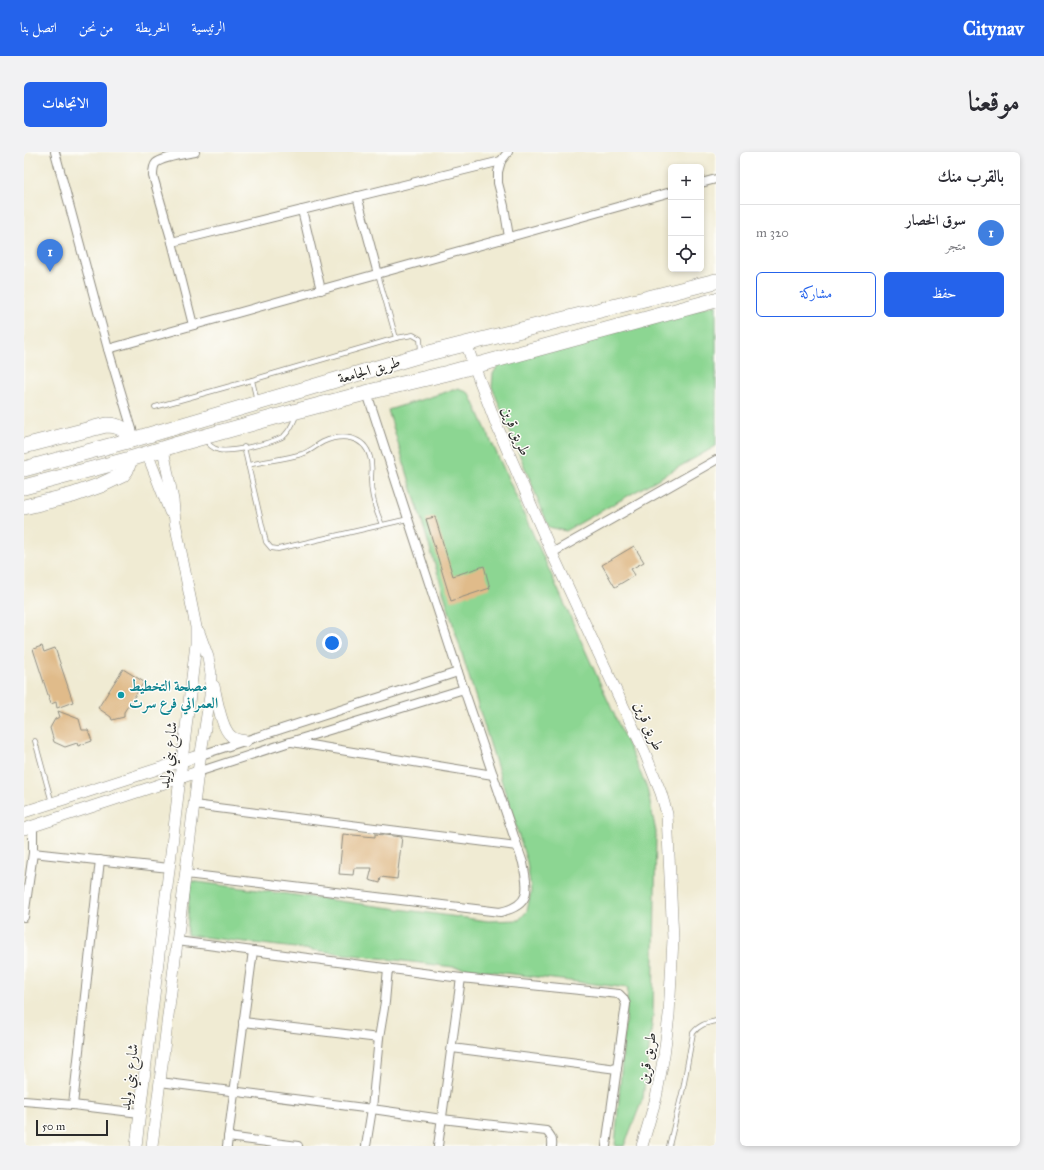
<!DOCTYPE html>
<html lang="ar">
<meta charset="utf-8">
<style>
:root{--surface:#fff;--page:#f2f2f3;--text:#2b2b33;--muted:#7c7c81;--line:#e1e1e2;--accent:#2563eb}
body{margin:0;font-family:"IM FELL Great Primer",Amiri,serif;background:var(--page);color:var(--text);direction:rtl}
.controls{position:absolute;right:12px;top:12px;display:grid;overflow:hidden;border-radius:6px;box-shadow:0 2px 6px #0003}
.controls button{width:36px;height:36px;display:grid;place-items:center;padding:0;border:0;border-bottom:1px solid var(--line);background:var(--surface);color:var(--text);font:20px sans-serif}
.scale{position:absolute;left:12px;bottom:10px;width:72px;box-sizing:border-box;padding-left:4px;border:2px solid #2b2b2b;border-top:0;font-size:11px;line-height:14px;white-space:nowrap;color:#2b2b2b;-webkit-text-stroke:3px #fdfcf7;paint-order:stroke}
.you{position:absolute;left:308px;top:491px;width:14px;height:14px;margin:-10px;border:3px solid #fff;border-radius:50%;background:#1a73e8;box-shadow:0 0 0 6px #1a73e833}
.badge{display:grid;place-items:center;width:26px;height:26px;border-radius:50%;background:var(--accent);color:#fff;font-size:13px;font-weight:700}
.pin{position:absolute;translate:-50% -33px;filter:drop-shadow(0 1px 2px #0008)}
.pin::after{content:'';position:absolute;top:21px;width:14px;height:12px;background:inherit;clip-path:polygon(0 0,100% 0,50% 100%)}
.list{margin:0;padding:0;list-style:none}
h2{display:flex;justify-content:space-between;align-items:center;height:52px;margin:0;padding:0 16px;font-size:17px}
h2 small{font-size:13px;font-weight:400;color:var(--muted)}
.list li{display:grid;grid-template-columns:26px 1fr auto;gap:12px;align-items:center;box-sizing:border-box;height:56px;padding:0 16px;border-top:1px solid var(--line)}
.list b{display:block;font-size:15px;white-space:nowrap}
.list p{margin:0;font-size:13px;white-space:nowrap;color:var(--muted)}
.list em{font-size:13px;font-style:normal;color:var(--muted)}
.actions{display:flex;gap:8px;padding:12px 16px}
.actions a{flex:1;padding:9px 0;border:1px solid var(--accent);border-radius:6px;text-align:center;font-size:14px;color:var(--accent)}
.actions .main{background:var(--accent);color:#fff}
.icon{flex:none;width:22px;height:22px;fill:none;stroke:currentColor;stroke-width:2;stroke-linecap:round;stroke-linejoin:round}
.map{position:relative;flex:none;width:692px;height:994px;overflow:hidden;direction:ltr;border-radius:6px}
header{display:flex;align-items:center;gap:24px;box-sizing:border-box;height:56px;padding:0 20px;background:var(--accent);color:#fff}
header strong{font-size:19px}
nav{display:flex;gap:22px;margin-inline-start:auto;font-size:14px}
.intro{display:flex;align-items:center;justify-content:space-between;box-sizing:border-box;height:96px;padding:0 24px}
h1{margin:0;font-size:28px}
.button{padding:10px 18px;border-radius:6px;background:var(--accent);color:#fff;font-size:14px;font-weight:700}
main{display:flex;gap:24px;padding:0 24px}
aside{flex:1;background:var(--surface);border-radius:6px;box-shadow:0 2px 6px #0003}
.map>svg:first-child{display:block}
.green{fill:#8cd692;stroke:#5c805e}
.building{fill:#e0bb8a}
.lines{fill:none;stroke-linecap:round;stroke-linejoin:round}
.lane-casing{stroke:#8e8b7f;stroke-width:5.5}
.street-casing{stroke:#8e8b7f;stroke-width:10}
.secondary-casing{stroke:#8e8b7f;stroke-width:12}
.highway-casing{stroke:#8e8b7f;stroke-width:16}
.lane{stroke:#fff;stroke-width:4}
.street{stroke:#fff;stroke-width:8}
.secondary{stroke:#fff;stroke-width:11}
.highway{stroke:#fff;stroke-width:15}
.culture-dot{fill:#0f9aa8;stroke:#fdfcf7;stroke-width:1.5}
.labels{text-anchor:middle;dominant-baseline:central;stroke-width:3;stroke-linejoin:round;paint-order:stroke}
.street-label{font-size:15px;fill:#2b2b2b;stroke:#fdfcf7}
.culture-label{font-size:15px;font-weight:bold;fill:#0d838f;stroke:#fdfcf7;text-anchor:start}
</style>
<header>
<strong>Citynav</strong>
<nav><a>الرئيسية</a><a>الخريطة</a><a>من نحن</a><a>اتصل بنا</a></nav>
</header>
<div class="intro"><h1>موقعنا</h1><a class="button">الاتجاهات</a></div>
<main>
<aside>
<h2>بالقرب منك<small></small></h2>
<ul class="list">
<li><span class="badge" style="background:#3f7fe0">1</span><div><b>سوق الخصار</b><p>متجر</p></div><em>320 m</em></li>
</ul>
<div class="actions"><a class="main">حفظ</a><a>مشاركة</a></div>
</aside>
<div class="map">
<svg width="692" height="994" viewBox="0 0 692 994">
<rect width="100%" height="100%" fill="#fdfcf7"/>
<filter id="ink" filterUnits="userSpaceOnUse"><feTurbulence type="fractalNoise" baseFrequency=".025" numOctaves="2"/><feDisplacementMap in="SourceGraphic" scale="8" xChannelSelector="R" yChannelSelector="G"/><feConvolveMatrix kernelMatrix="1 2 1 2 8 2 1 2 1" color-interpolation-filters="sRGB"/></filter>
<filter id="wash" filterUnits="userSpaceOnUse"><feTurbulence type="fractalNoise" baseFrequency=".012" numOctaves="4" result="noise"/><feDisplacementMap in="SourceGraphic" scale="16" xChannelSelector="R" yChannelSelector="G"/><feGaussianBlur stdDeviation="0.9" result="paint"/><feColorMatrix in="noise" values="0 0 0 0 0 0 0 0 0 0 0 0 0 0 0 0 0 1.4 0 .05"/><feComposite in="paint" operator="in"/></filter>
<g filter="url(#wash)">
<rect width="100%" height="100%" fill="#f0ebd3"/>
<!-- green -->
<g class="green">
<polygon points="692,152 692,294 542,379 525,375 468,235 469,222 476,210"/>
<polygon points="435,236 446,242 612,611 623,636 632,680 629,864 619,946 600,994 591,994 604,836 163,783 166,729 464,769 495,768 503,759 507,739 503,710 442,515 364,258"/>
</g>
<g id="blocks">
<!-- building -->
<g class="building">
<polygon points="411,365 429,424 460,414 466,436 427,449 402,367"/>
<polygon points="610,394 620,410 607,417 611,423 591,435 578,413"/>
<polygon points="18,494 20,500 31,496 49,550 33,556 32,550 27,552 9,497"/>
<polygon points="99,517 120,530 100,560 100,565 88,568 87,565 74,556"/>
<polygon points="34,559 55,567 58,578 64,578 68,589 54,594 53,591 41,595 30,590 26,576 31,567 36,565"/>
<polygon points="319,682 351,685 351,682 378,685 373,727 357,725 356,731 345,728 348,716 330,716 329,723 315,722"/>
</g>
</g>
</g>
<g filter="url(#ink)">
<use href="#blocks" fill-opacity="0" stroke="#8e8b7f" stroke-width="1"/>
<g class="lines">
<!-- lane casing -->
<g class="lane-casing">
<g id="lane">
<polyline points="354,122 372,186"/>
<polyline points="228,228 233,249"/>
<polyline points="131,255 228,228 372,186 389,183 396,187 397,200"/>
<path d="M181,287C185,293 188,296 195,298C206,301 253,290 261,283C267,277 269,271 272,264"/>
<polyline points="220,295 242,390 247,396 254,397 384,367"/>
<path d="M224,313C242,309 261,307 278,302C287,299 291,294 299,290C317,282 340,283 346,305C349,313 347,320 347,329C347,344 352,359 358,373"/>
<polyline points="11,589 28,651"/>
<path d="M645,994L659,937L669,881C675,873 682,871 692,869"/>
</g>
</g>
<!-- street casing -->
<g class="street-casing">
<g id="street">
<polyline points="31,0 84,197 110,284"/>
<polyline points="484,0 477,9 474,20 474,31 480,54 485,85"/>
<polyline points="677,31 692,27"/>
<polyline points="333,44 354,122"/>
<polyline points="278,58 297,138"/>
<polyline points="148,90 477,9"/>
<path d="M169,173L148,90L129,24C129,20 129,14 132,11C139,5 162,2 171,0"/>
<polyline points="84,197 647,40"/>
<polyline points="528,401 692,308"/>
<polyline points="268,590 469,623"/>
<polyline points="177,603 434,520"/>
<polyline points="174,620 266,590 440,537"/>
<polyline points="170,653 493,694"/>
<polyline points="9,701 145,716"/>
<path d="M162,722L476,760C508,753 504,738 499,711L434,520L343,241"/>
<polyline points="0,765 9,701 9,674"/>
<polyline points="153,789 437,826 595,842 599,846 602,852 582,994"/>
<polyline points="219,870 355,886"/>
<polyline points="428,896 593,917"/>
<path d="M136,930L348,957L418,967L522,979C527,983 529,987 528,994"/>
<polyline points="0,949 49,953 116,961"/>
<polyline points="49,953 76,708"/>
<polyline points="204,985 274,994"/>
<polyline points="203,994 229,799"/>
<polyline points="342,994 348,957 355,886 361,850 364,816"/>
<polyline points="414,994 437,826"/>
</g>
</g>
<!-- secondary casing -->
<g class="secondary-casing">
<g id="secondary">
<polyline points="442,191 450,214 473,274 528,401 621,601 637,641 643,662 649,787 645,863 640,903 632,946 618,994"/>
<polyline points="123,301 146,360"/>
<path d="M190,534C193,547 197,576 207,584C211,588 216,588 222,589"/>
<polyline points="0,660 177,603"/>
<polyline points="0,677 174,620"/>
<polyline points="112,994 172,492 172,475 151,370 149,348 139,297"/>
<polyline points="128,994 174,620 186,544 187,522 184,505 175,480"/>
</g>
</g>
<!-- highway casing -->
<g class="highway-casing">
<g id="highway">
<path d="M0,294L82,273C93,273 103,276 107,288"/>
<polyline points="0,317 111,287 397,203 692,129"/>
<polyline points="0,335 106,307 154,292 273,259 353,238 424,221 692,148"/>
<polyline points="0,355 49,343 77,333 98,323 102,318 106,307"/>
</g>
</g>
<!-- lane -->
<use href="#lane" class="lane"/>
<!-- street -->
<use href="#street" class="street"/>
<!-- secondary -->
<use href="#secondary" class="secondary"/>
<!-- highway -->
<use href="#highway" class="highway"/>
</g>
</g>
<!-- markers -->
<circle class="culture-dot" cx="97" cy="543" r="4"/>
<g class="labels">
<!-- street labels -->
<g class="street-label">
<text transform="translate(345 218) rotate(-16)">طريق الجامعة</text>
<text transform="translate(492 279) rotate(67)">طريق قرين</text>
<text transform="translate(625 574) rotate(66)">طريق قرين</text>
<text transform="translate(144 603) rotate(-83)">شارع بني وليد</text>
<text transform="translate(623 906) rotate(-81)">طريق قرين</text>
<text transform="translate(105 925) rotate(-83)">شارع بني وليد</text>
</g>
<!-- culture labels -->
<g class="culture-label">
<text x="105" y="534">مصلحة التخطيط<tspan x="105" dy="17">العمراني فرع سرت</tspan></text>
</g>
</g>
</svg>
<div class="controls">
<button>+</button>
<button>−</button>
<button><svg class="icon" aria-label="locate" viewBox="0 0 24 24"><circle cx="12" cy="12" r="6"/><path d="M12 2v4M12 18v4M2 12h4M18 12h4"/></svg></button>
</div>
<div class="scale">50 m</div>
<div class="you"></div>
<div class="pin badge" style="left:26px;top:120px;background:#3f7fe0">1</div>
</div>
</main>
